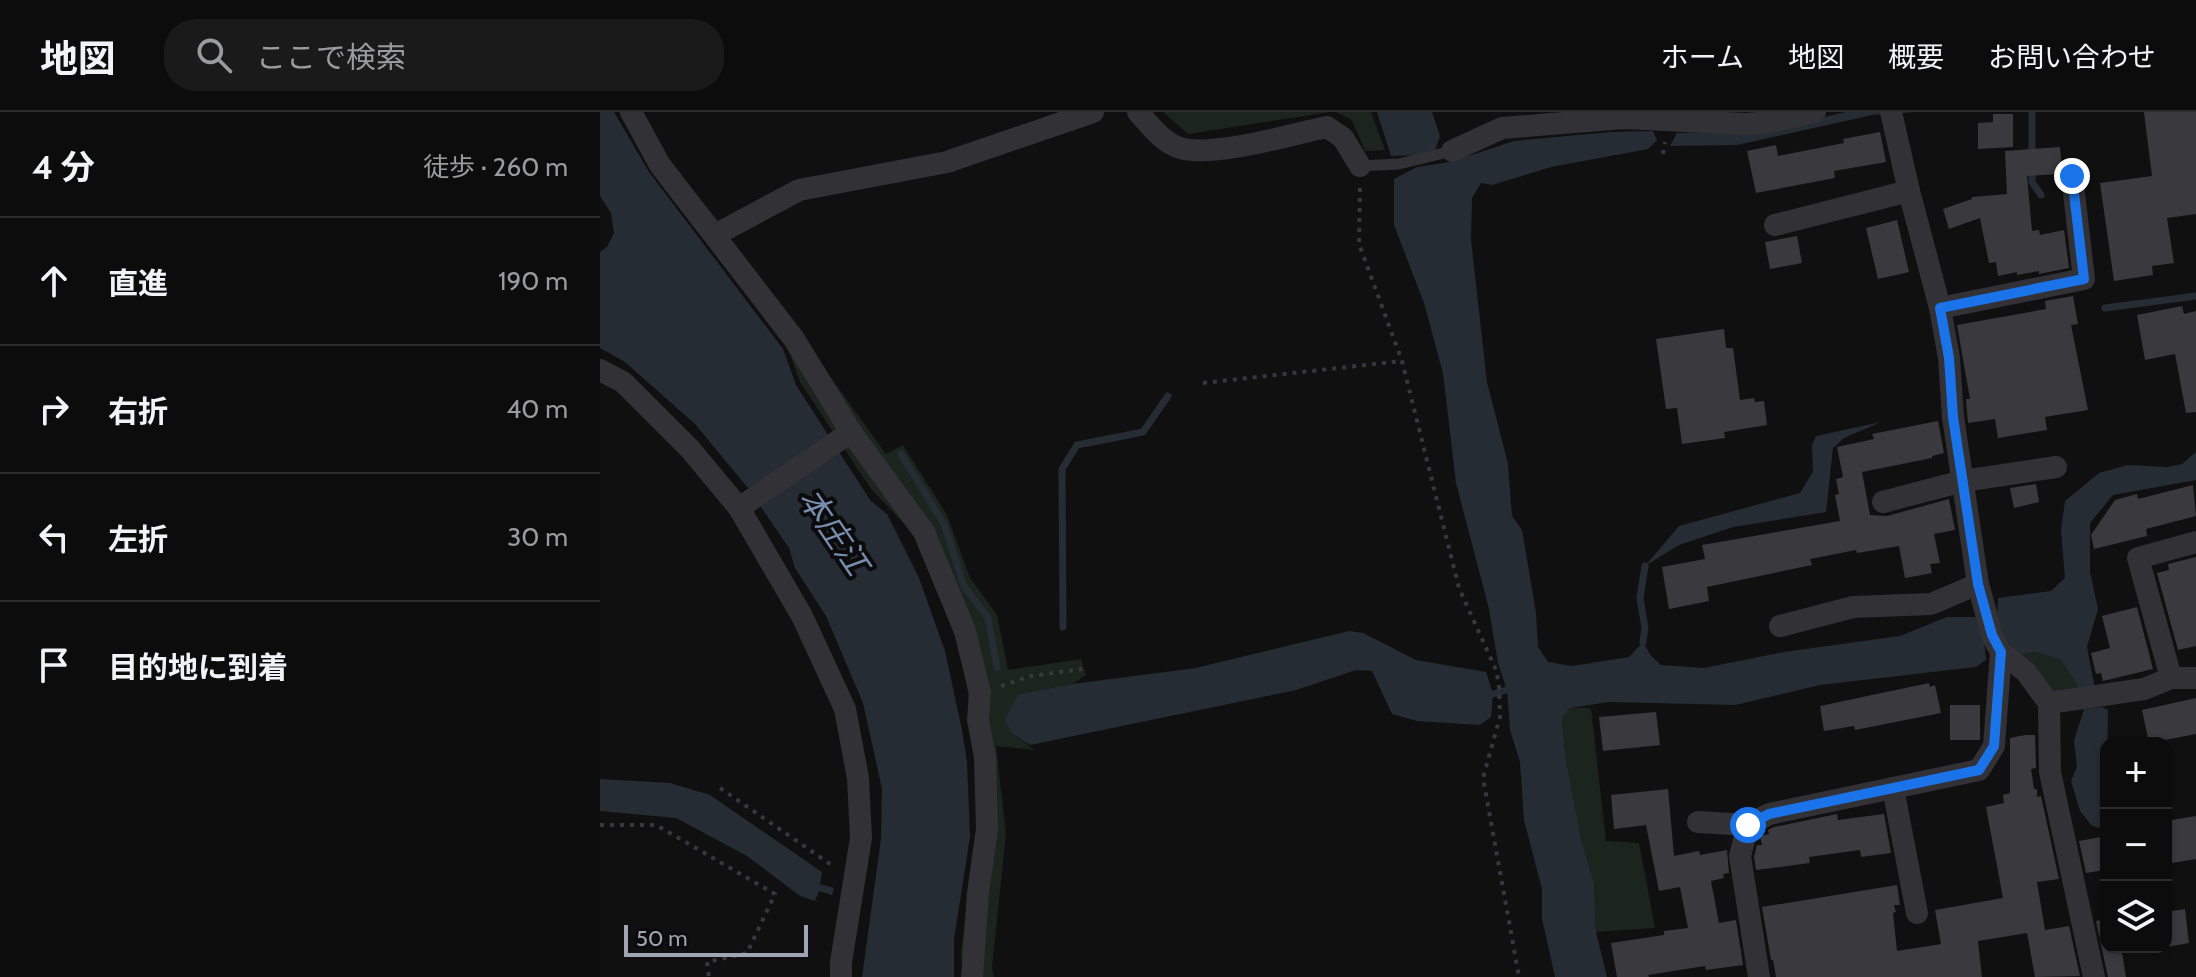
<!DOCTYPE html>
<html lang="ja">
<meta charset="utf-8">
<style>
:root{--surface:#0c0c0d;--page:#1a1a1b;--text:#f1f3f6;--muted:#9a9b9d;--line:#2c2c2e}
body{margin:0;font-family:Cabin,"Noto Sans JP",sans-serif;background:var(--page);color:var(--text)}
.controls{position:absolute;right:24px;bottom:24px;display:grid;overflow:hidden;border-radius:16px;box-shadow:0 2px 6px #0004}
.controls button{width:72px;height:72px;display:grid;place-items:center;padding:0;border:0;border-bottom:2px solid var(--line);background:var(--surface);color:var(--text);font:40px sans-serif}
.scale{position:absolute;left:24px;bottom:20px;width:184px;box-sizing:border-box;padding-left:8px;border:4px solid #a1a4b2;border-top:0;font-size:22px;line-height:28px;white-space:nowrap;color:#a1a4b2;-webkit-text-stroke:6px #0b0b0c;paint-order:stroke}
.stop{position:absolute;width:24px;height:24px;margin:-18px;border:6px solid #1a73e8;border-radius:50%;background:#fff}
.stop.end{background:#1a73e8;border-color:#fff;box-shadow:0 2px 8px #0008}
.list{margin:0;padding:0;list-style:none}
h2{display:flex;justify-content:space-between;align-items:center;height:104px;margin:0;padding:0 32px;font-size:34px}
h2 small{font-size:26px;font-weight:400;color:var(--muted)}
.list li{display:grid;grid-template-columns:52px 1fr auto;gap:24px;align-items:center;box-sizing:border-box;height:128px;padding:0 32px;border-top:2px solid var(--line)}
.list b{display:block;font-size:30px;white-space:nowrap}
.list em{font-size:26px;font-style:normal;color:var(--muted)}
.icon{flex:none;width:44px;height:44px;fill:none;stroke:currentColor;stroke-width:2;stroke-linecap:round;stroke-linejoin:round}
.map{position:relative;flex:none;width:1596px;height:865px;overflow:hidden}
header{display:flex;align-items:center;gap:48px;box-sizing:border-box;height:112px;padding:0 40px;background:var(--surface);border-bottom:2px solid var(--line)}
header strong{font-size:38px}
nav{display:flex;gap:44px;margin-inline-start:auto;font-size:28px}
.search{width:560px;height:72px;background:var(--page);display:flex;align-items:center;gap:20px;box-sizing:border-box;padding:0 28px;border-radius:32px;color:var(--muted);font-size:30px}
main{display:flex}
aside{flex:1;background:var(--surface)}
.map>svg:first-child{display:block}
.green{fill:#1c241e}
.water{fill:#262c34}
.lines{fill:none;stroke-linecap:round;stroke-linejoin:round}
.stream{stroke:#262c34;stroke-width:7}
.building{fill:#3a3a3e}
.path{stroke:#37383d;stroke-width:4;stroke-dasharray:4 6;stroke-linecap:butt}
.lane{stroke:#313136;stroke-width:11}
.street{stroke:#313136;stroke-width:22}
.route{stroke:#1a73e8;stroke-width:10}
.labels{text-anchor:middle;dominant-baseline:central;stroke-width:8;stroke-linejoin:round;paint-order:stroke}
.water-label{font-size:32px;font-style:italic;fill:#768dae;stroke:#0b0b0c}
</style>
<header>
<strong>地図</strong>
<div class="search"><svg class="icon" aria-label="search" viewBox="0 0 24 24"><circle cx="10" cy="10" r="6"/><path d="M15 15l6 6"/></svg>ここで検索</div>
<nav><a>ホーム</a><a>地図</a><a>概要</a><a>お問い合わせ</a></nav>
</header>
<main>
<aside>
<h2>4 分<small>徒歩 · 260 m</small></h2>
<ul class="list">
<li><svg class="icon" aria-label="ahead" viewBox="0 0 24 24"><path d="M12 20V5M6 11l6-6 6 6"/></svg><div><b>直進</b></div><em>190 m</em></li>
<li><svg class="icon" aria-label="right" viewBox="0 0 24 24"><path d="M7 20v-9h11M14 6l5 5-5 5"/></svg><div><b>右折</b></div><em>40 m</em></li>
<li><svg class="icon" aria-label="left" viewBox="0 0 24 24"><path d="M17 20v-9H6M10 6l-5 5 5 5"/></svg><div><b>左折</b></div><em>30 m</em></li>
<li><svg class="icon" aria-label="arrive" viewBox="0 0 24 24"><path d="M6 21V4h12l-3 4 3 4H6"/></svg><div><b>目的地に到着</b></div></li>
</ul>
</aside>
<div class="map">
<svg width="1596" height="865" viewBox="0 0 1596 865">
<rect width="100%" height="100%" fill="#101011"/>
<!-- green -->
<g class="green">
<polygon points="19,0 42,0 70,51 115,105 286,342 303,333 347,403 370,466 397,503 408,558 481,547 486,563 472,572 419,582 413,622 435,638 396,634 406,722 392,855 394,865 363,865 361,840 377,720 376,648 364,547 316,424 271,377 200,270 187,234 53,61"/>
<polygon points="563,0 730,0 588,22"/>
<polygon points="736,0 771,0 785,38 765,39 752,8"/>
<polygon points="1436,540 1461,548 1479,576 1456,581 1417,543"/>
<polygon points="970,596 991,596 1006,729 1039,731 1055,816 996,820 994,771 981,727 965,642 962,606"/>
</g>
<!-- water -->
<g class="water">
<polygon points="0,0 14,0 49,60 183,237 196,273 270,388 287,402 319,466 345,539 362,618 367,650 370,725 354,827 354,865 262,865 281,727 282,677 263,591 226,504 195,456 189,436 148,376 95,312 25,250 0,236 0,140 7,135 14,121 11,101 0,84"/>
<polygon points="777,0 832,0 840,24 835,38 816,43 791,44"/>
<polygon points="1246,0 1314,0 1272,3 1137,33 1070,34 1077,21 1159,20"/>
<polygon points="1053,19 1057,28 1048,37 951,55 892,73 881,71 872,86 871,128 887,270 908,352 912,404 922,418 936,501 938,535 948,550 972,554 1029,545 1043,530 1051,544 1061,553 1104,556 1184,540 1300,524 1347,505 1380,505 1383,516 1386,548 1376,555 1220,573 1135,593 1009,590 970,596 962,606 965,642 981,727 994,771 996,820 1007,865 955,865 942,807 942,777 924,708 920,650 910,618 907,578 898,551 889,497 856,371 843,261 824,191 794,113 794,67 817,55 850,50 914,29 1011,20"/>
<polygon points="1281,310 1244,326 1233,336 1226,400 1133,415 1079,433 1045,454 1079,414 1200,381 1213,360 1212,333 1216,324"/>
<polygon points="1596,340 1596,368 1513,383 1490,411 1490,460 1498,497 1487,535 1495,577 1479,576 1461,548 1436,540 1417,543 1397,513 1398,486 1451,479 1465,466 1461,418 1465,389 1499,361 1528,353 1567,355 1582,352"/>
<polygon points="749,519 763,521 816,548 886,560 893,582 891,605 880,613 817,609 792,602 772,559 756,558 696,578 430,633 413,622 404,608 419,582 472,572 596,556"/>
<polygon points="1502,595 1508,598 1506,717 1492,714 1480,699 1471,669 1477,655 1474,629 1484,597"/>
<polygon points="0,667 70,671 110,683 222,760 220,772 234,776 232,783 219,779 215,789 200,784 147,744 76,706 0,699"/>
</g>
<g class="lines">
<!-- stream -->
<g class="stream">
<polyline points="1432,0 1432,43"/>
<polyline points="1432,56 1432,70 1441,83"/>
<polyline points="1505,196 1596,184"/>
<polyline points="301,342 344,412 364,474 388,506 397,555"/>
<polyline points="463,515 462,357 477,333 543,320 568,284"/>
<polyline points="1043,530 1045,516 1040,486 1045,454"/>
<polyline points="893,582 907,578"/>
</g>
</g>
<!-- building -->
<g class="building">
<polygon points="1544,0 1596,0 1596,102 1567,106 1574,151 1552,154 1553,163 1514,169 1500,71 1552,64"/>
<polygon points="1393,2 1413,2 1413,35 1378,37 1378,11 1393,10"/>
<polygon points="1280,20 1286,50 1234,59 1235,66 1156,81 1147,39 1176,33 1178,44 1244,31 1243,27"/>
<polygon points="1460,35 1462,55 1459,62 1427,64 1432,119 1439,118 1440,123 1464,118 1469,156 1439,162 1439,159 1417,163 1417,160 1398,164 1396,150 1389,151 1380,106 1349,117 1343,97 1372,87 1372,85 1407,82 1405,39"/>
<polygon points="1297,108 1309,160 1278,167 1266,116"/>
<polygon points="1197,124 1202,151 1170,157 1165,130"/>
<polygon points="1473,184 1478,212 1471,213 1488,298 1445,305 1447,318 1398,326 1395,307 1368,311 1366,287 1370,287 1357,213 1446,197 1445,189"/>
<polygon points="1582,194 1584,202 1596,199 1596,300 1586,301 1575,242 1545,248 1537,203"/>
<polygon points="1124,217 1126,236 1133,236 1140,288 1154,286 1155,290 1164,289 1167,313 1124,320 1125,326 1082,332 1077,296 1066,297 1056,227"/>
<polygon points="1338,309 1344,341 1332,344 1332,346 1262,360 1270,403 1287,404 1349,387 1355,418 1334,422 1340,451 1330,452 1332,461 1305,466 1299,434 1257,441 1256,438 1210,447 1212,453 1107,475 1109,489 1069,497 1062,455 1105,447 1102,433 1240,409 1235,383 1239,382 1236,367 1243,365 1237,335 1274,327 1272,322"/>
<polygon points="1436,372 1439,390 1414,396 1410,376"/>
<polygon points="1593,373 1596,404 1546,417 1547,424 1494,437 1491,423 1515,388 1537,382 1538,387"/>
<polygon points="1596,445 1596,534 1578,538 1557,461 1569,458 1568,452"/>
<polygon points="1537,495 1553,557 1503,569 1501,561 1496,562 1491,541 1510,536 1502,504"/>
<polygon points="1329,571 1330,575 1335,573 1341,601 1255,618 1254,614 1224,619 1220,594"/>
<polygon points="1596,586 1596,622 1549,631 1542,598"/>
<rect x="1350" y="593" width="30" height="35"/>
<polygon points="1056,600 1060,633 1003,639 999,605"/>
<polygon points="1425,623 1435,623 1436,656 1431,657 1434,677 1437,677 1437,685 1441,684 1459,767 1437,770 1445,818 1469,814 1480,864 1435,865 1427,821 1378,829 1382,865 1176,865 1173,848 1171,848 1162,795 1297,773 1300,793 1294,793 1296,800 1293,801 1297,839 1341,832 1335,798 1403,786 1386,695 1404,691 1403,683 1410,681 1410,626"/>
<polygon points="1068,677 1074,744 1099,739 1100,743 1127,738 1129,761 1123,762 1124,766 1111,769 1119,811 1136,808 1143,853 1106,858 1105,854 1048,863 1049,865 1017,865 1011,831 1064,823 1064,819 1088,816 1080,775 1059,779 1046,713 1014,717 1011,683"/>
<polygon points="1237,702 1238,708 1284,702 1291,741 1261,745 1260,738 1209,745 1210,751 1156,758 1154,745 1157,733 1162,733 1160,724 1169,722 1168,718 1174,715"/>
<polygon points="1596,704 1596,747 1566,752 1566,709"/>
<polygon points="1506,724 1506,758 1486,761 1479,729"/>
<polygon points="1585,797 1589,831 1566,835 1566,800"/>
<polygon points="1506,807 1506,835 1521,835 1526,865 1508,865 1496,809"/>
</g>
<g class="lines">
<!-- path -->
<g class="path">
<polyline points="1063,42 1065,30"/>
<polyline points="760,76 759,132 802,249 859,476 896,558 899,573 900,605 883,666 919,865"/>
<polyline points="603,271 802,249"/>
<polyline points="401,574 431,564 482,557"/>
<polyline points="120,676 233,754"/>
<polyline points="0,713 56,713 175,782 147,841 107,850 109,865"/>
</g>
<!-- lane -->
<polyline class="lane" points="760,54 799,52 852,39"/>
<!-- street -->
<g class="street">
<polyline points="31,0 60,53 194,227 251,320 324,420 365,519 380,581 378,608 385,645 387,717 378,781 372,865"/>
<path d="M538,0C550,13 562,30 580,36C613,46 692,22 727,15L743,26L760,54"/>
<polyline points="1291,0 1309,79 1340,196 1349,246 1353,305 1378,472 1392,523 1401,540 1426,560 1449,591 1450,660 1494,865"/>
<polyline points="852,39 902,16 1024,6 1146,12 1171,10 1215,0"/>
<polyline points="1175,113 1309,79"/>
<polyline points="115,123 199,78 347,50 493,0"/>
<polyline points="1340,196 1484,167 1472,64"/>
<polyline points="0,258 23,270 90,337 139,396 202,504 245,597 258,666 261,726 241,850 241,865"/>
<polyline points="1283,390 1363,369 1456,355"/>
<polyline points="139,396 251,320"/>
<polyline points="1180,514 1253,495 1331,492 1378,472"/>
<polyline points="1571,566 1538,446 1596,430"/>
<polyline points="1449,591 1544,577 1571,566 1596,566"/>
<polyline points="1293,676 1317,801"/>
<polyline points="1098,710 1148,713"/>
<polyline points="1159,865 1140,744 1148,713 1169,702 1379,658 1394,634 1401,540"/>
</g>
</g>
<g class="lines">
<!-- route -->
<polyline class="route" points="1148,713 1169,702 1379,658 1394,634 1401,540 1392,523 1378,472 1353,305 1349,246 1340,196 1484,167 1472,64"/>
</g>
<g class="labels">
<!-- water labels -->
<g class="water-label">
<text transform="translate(234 419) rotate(56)">本庄江</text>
</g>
</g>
</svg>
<div class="controls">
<button>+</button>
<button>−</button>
<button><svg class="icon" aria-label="layers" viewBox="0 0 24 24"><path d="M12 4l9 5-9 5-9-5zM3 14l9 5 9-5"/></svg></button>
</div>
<div class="scale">50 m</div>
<div class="stop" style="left:1148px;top:713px"></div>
<div class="stop end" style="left:1472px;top:64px"></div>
</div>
</main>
